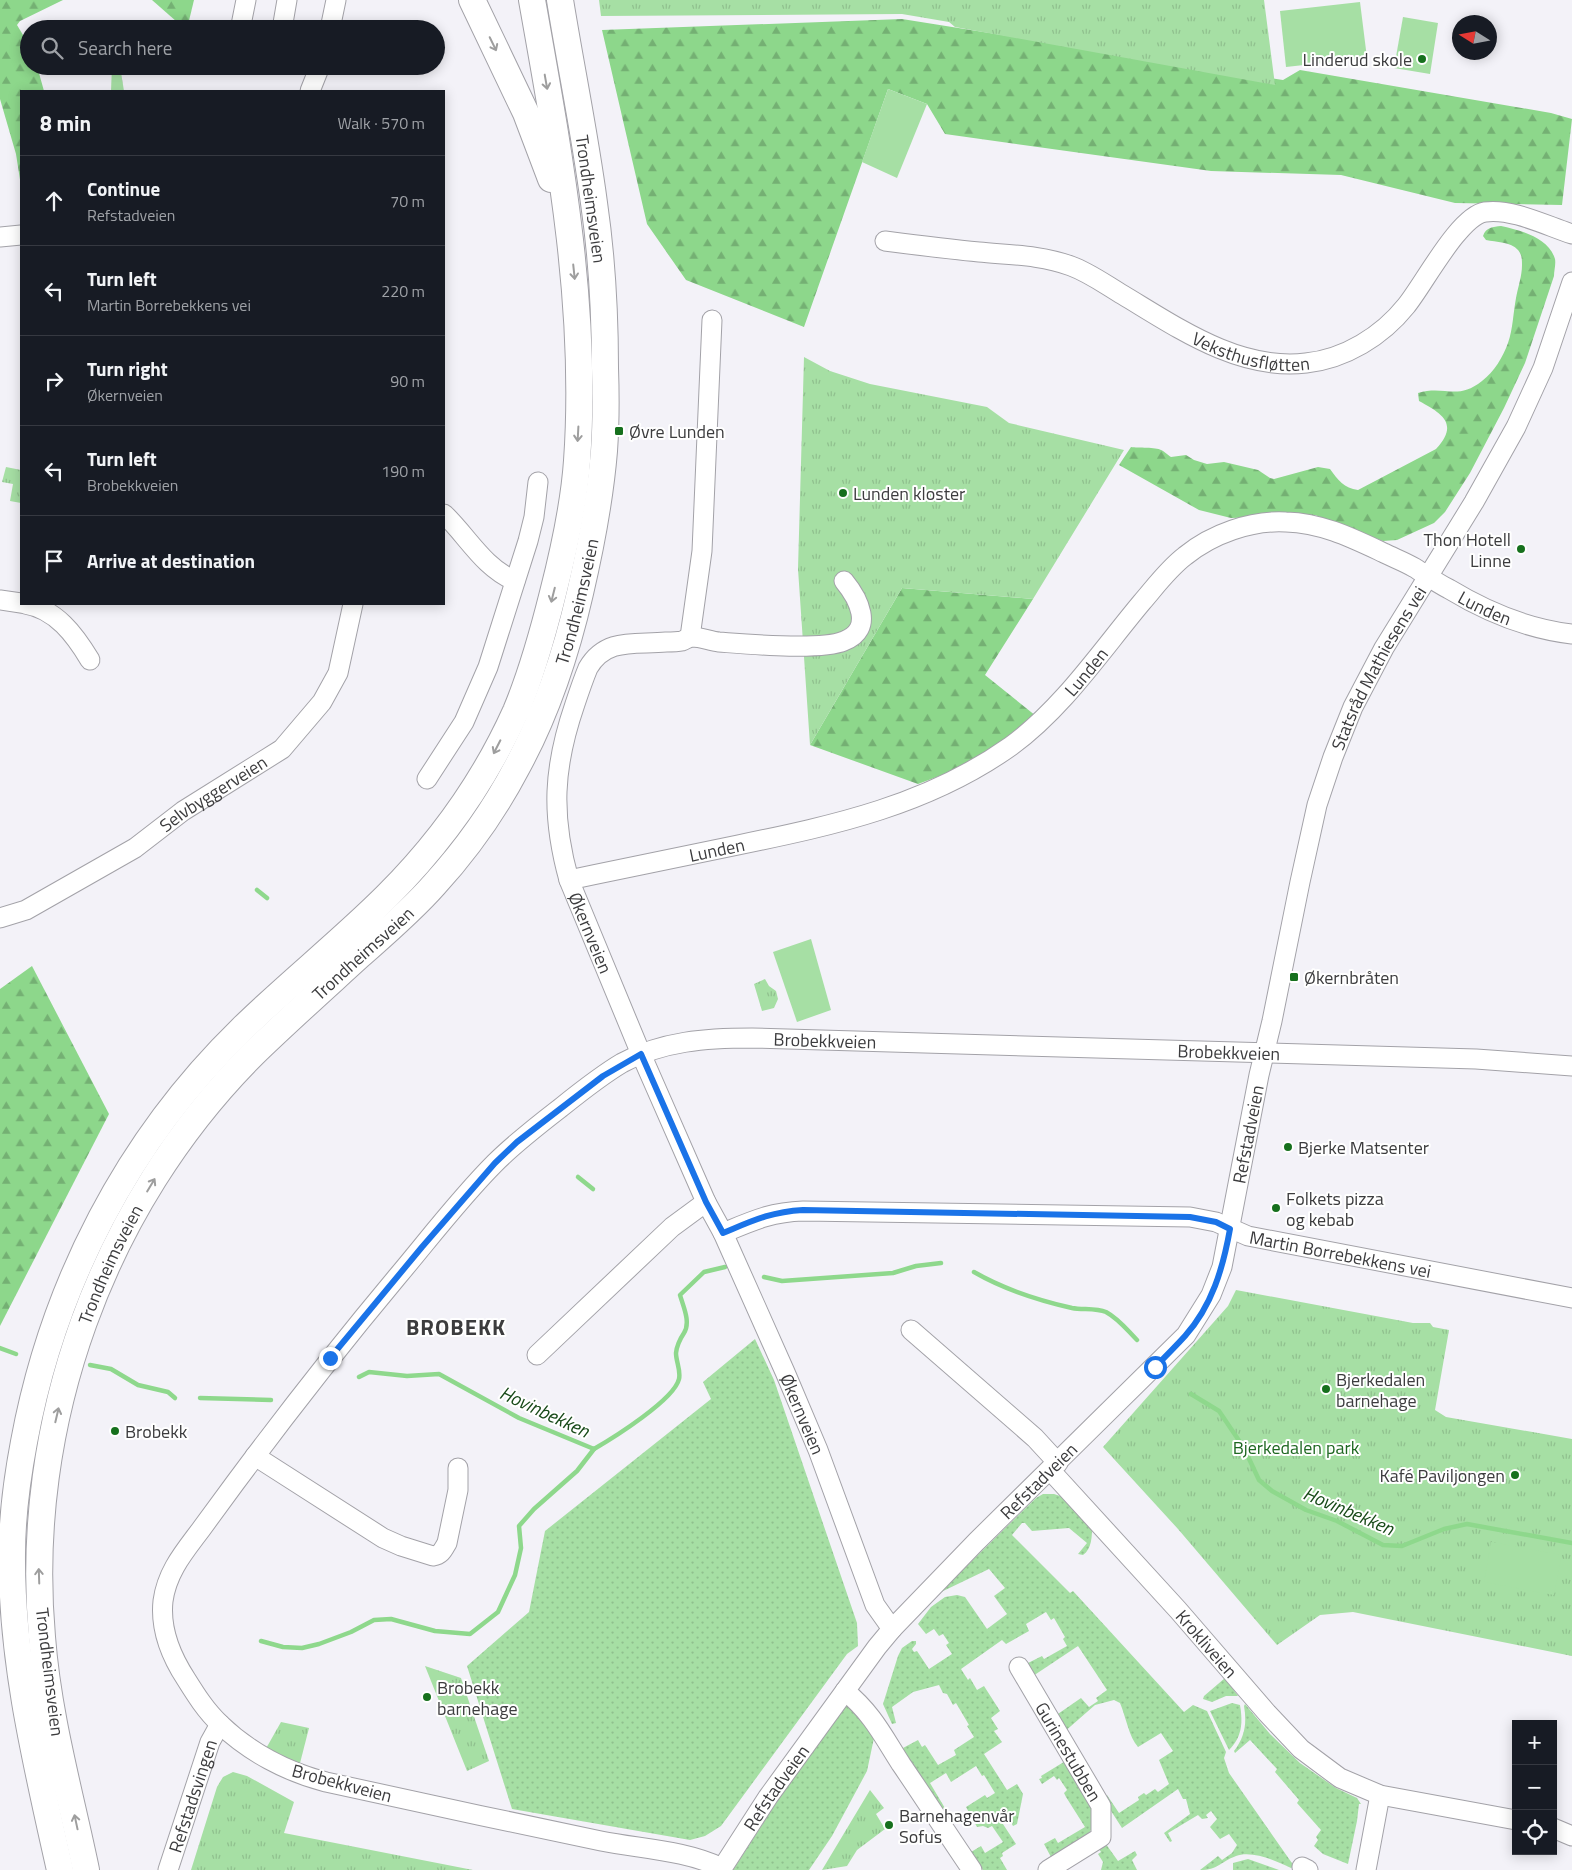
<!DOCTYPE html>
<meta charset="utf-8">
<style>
:root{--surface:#171b24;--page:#20242c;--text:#f1f3f6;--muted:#9ea1a6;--line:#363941}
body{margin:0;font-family:"Titillium Web",sans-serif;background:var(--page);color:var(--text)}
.controls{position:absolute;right:15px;bottom:15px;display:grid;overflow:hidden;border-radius:0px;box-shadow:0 2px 12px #0003}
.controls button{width:45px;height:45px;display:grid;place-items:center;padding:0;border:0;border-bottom:1px solid var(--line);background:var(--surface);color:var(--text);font:25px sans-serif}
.compass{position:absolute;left:1452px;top:15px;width:45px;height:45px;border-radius:50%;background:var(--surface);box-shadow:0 2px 12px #0003;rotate:281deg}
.stop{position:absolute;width:15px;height:15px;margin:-11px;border:4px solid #1a73e8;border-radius:50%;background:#fff}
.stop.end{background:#1a73e8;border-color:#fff;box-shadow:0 1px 5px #0008}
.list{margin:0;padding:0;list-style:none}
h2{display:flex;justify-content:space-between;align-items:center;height:65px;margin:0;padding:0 20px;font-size:21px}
h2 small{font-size:16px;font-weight:400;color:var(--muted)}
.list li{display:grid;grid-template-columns:32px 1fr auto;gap:15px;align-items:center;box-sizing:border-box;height:90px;padding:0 20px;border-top:1px solid var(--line)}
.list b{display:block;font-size:19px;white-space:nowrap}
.list p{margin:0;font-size:16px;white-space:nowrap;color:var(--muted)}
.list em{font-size:16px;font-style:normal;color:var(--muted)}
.icon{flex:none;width:28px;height:28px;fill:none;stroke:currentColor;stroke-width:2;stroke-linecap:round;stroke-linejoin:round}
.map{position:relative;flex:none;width:1572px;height:1870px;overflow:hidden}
.search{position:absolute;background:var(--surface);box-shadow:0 2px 12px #0003;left:20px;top:20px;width:425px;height:55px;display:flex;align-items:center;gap:12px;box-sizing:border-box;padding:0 18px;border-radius:28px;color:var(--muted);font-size:19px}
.panel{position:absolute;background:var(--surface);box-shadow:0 2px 12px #0003;left:20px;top:90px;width:425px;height:515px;border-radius:0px}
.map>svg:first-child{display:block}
.grass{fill:url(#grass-dots)}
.forest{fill:url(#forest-firs)}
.park{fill:url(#park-tufts)}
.pitch{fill:#a6dfa4}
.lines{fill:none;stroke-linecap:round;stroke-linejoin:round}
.stream{stroke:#8ed88c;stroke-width:4.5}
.minor-casing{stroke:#a3a2a8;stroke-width:21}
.highway-casing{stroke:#a3a2a8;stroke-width:28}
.minor{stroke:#fff;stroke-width:19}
.highway{stroke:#fff;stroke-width:26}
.oneway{stroke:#9e9e9e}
.route{stroke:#1a73e8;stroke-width:6}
.poi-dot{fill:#16701d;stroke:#fff;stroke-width:2}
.labels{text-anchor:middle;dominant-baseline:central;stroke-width:4;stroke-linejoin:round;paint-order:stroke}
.poi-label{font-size:18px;fill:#3c3c3e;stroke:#fff;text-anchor:start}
.street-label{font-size:18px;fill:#3c3c3e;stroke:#fff}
.park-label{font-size:18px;fill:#1d6720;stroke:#fff}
.water-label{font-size:19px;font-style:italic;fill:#184a19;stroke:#fff}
.district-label{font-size:22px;font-weight:bold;letter-spacing:1px;fill:#3c3c3e;stroke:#fff}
</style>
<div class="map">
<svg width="1572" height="1870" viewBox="0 0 1572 1870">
<defs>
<pattern id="grass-dots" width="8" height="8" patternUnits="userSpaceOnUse" patternTransform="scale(1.25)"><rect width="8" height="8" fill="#a6dfa4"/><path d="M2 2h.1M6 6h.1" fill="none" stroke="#90c08e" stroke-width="1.8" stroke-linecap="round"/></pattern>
<pattern id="forest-firs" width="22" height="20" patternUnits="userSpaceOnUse" patternTransform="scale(1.25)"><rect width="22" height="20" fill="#8dd78b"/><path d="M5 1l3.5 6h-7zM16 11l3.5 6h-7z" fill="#74b073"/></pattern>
<pattern id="park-tufts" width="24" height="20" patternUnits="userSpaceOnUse" patternTransform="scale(1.25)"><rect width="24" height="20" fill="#a6dfa4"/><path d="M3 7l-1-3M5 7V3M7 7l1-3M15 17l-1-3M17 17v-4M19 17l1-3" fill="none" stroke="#90c08e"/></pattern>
</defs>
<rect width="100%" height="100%" fill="#f3f2f8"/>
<!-- grass -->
<g class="grass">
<polygon points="755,1339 774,1380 857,1623 858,1646 847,1654 721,1826 705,1836 690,1840 512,1809 467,1666 529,1612 545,1531 711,1399 703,1382"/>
<path d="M1043,1494H1054L1063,1497L1092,1526C1092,1536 1092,1549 1083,1555L1078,1554L1087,1543L1069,1528L1032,1531L1025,1523H1022L1012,1535L1070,1593L1073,1591L1184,1712L1193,1705L1207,1711L1226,1752L1224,1758L1229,1773L1294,1866L1291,1868C1276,1861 1252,1850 1236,1856C1220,1862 1218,1870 1200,1870L1218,1856L1222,1860L1232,1853L1237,1845L1229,1834L1220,1839L1210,1827L1217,1819L1211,1811L1206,1815L1208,1818L1202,1819L1198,1815L1168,1833L1172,1841L1170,1842L1164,1833L1190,1814L1186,1799H1183L1178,1789L1122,1828L1104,1800L1107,1795L1119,1813L1139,1800L1138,1797L1144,1793L1146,1795L1155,1789L1158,1792L1169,1784L1159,1760L1173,1751L1161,1733L1138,1747C1129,1737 1126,1717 1120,1703L1114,1700L1095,1705L1063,1733L1055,1716L1081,1698L1089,1707L1098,1701L1096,1698L1107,1690L1078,1646L1030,1678L1026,1669L1028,1663L1042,1656L1044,1659L1067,1646L1063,1639L1065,1637L1054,1618L1051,1620L1046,1612L1026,1624L1029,1631L1006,1644L1002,1640L961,1669L968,1680L970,1678L977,1690L984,1686L1000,1711L991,1718L998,1729L994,1731L1002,1742L984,1754L1007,1790L1017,1784L1023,1794L1017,1824L1013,1826L1008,1817L1001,1821L1016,1844L1002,1853L1003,1856L1000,1858L1007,1870H983L971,1852L981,1846L985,1853L1003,1842L992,1826L988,1828L983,1826L977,1827L966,1807L985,1795L987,1798L995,1793L984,1775L982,1776L976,1766L951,1782L946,1773L930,1783L952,1820L948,1821L908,1762L903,1748L918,1740L922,1747L925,1745L938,1765L956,1755L954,1750L974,1737L967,1726L969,1725L956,1703L953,1705L947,1694L943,1693L939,1685L913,1692L892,1707L896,1723L892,1724L883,1704L898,1656L902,1648L912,1641H916V1644L912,1649L914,1652L917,1651L929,1669L952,1654L946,1645L949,1643L943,1634L939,1636L934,1629L926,1634L918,1624L931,1607L945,1597L957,1595L965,1597L987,1629L1007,1614L994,1596L1005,1588L989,1569L939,1593L1036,1498Z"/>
<polygon points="1225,1678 1238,1696 1226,1696 1212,1702 1203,1699 1204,1696"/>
<path d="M1232,1703L1240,1705C1243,1723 1242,1737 1229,1750L1210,1711Z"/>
<path d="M1245,1704L1270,1734L1300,1763L1336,1788L1357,1798L1361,1804H1359L1357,1821L1348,1864L1323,1854L1314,1846L1318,1840L1316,1837L1321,1830L1297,1803L1299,1800L1275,1772L1277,1769L1250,1740L1235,1753L1234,1751C1245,1737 1247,1723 1244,1706Z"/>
<polygon points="845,1706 852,1706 874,1738 867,1771 832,1836 809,1870 733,1870 785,1789"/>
<polygon points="1067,1760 1094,1809 1092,1828 1088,1835 1051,1857 1044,1844 1055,1838 1058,1843 1085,1827 1066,1797 1064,1793 1067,1790 1059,1778 1057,1780 1054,1776 1042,1784 1039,1779 1042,1778 1041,1776"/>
<polygon points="1103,1840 1118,1861 1135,1851 1137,1855 1132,1860 1137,1870 1101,1870 1103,1862 1098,1854 1101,1852 1097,1846"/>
<polygon points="1248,1859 1279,1870 1233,1870 1233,1863"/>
</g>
<!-- forest -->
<g class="forest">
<polygon points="0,0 63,0 20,21 17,25 29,45 29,66 37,66 44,91 21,91 21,186 16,154 0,99"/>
<polygon points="152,0 194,0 187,29 185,29"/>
<polygon points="902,19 1283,80 1300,70 1551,113 1572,119 1562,205 1455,203 1341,175 1211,171 945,134 927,104 888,89 804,327 686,280 647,224 602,30"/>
<path d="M1501,226C1520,230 1549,238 1555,259C1556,264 1554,271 1554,276L1525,363L1504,408L1470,473L1445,512L1434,523L1397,540L1383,541L1315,515L1231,518L1199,510L1119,465L1131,447C1138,448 1156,447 1161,450C1164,451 1168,455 1171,457L1186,455L1194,460L1207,464L1224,462L1258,470L1270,478L1274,479L1318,467L1330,469C1338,480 1344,488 1358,490L1436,449C1459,424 1443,414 1419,401L1418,393C1445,385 1457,401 1482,381C1494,372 1503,357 1508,343C1513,328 1513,314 1516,298C1518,287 1522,276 1522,265C1522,259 1522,255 1518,250C1511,242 1496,242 1486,240L1483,236C1486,227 1493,227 1501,226Z"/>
<polygon points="902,588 1033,599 985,675 1036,716 974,763 918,784 810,745"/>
<polygon points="32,966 109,1114 0,1326 0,989"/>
</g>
<!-- park -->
<g class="park">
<polygon points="599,0 1264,0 1275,85 955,27 949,22 902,14 601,16"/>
<polygon points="112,66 120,66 124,91 111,91"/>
<polygon points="804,357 830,371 870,384 987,407 1009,423 1124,450 1033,599 902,588 810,745 798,569"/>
<polygon points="6,467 21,470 21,503 10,501 13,484 2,482"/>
<polygon points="765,979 769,986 776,991 778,999 774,1008 762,1011 754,984"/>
<polygon points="1236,1290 1413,1323 1430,1323 1433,1327 1449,1330 1435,1410 1446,1417 1572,1439 1572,1656 1353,1612 1320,1615 1277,1645 1178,1529 1103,1447 1228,1306"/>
<polygon points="425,1666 461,1678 489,1761 467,1771"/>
<polygon points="281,1722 309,1728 298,1771 264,1752"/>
<polygon points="233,1772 247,1776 294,1802 284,1833 473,1870 191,1870 217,1787 223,1777"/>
<polygon points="870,1790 884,1808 876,1814 885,1829 857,1850 847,1866 822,1870"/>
</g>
<!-- pitch -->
<g class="pitch">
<polygon points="1360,2 1367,58 1286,67 1280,11"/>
<polygon points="1403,17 1438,23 1430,74 1394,68"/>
<polygon points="888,89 927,104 897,178 862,162"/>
<polygon points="811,939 831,1010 797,1022 773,952"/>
<polygon points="1491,1542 1562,1555 1554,1595 1484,1582"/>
</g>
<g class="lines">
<!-- stream -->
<g class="stream">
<polyline points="257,890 267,898"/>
<polyline points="578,1177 593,1189"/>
<path d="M974,1272C1005,1290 1037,1300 1072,1308C1082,1310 1096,1308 1106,1312C1119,1319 1127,1330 1137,1340"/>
<polyline points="764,1277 782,1281 893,1273 916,1266 941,1263"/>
<polyline points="0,1348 16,1354"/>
<polyline points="90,1365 111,1369 138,1385 168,1392 175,1398"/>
<path d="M359,1377L369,1372L407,1376L439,1374L519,1418L594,1449C613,1438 674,1400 679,1379C681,1370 676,1362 676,1353C677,1344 680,1339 684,1333C691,1322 683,1306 680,1295L704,1272L725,1267"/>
<polyline points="1191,1394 1219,1411 1244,1448 1259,1480 1272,1491 1306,1510 1337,1521 1383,1545 1402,1546 1444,1529 1467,1524 1572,1543"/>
<polyline points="200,1398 271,1400"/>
<polyline points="261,1641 283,1647 302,1648 319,1644 351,1632 374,1620 391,1619 435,1631 470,1634 498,1612 515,1575 521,1548 519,1526 534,1509 577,1471 594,1449"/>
</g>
<!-- minor casing -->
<g class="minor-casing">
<g id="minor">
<polyline points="242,29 241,25 246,0"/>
<polyline points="282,29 287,0"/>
<polyline points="330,29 336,0"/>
<polyline points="310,91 320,66"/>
<polyline points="0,237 21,235"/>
<path id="s1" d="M885,241C916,245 947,249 979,252C1010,255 1042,255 1071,266C1090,273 1106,285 1123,295C1178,328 1239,371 1306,363C1345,359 1382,336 1406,306C1424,284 1459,216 1485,212C1512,208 1547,226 1572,234"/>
<path d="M444,514C468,537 483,567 515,581"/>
<path id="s2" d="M844,581C858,598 875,629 844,641C820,651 746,644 719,642C710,641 701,637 692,637C689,637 685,640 682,641C677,642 671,642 666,642C636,645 606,637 588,668C583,680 579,692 575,704C553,768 551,815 569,880L641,1054L706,1202L723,1233L785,1372L818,1450L875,1605L892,1629"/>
<polyline points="0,600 21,603"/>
<path d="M25,604C56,609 75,635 90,660"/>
<polyline points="690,637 702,551 712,320"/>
<polyline points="427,779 464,722 488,667 528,541 534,517 538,482"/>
<path id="s3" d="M569,880C625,868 681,857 738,845C835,825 928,805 1011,746C1063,708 1101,651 1142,602C1155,587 1168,569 1185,556C1212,534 1251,520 1286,522C1322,523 1352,538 1384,553C1394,558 1405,562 1415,568C1426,575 1437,583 1449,589C1487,612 1528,629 1572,634"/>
<path id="s4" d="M0,918L26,910L135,848L183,811L282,749L322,702L338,673L353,604"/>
<path id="s5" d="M723,1233C752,1221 771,1212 803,1211L1190,1217L1216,1222L1248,1236L1572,1298"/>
<polyline points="911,1330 1035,1438 1058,1463"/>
<polyline points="537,1355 672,1227 706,1202"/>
<path d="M255,1456L383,1538L401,1546L433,1556C441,1555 443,1550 447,1543L458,1490V1468"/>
<path id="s6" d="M1050,1470L1178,1610L1267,1713L1301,1749L1340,1778L1380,1795L1516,1820"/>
<path id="s7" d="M1019,1667L1101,1806V1837L1048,1870"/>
<path d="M845,1691C872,1713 883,1736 901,1764C925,1799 948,1835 972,1870"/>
<polyline points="1553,1828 1572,1836"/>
<polyline points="1302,1867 1308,1870"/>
<path id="s8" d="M722,1868C685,1850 641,1849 601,1841C509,1822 418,1802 326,1782C287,1772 249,1752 220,1724C206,1711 196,1695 186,1679C171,1656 160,1629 163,1601C167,1571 185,1551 202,1528C213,1513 224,1498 235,1483C287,1413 341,1344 397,1277C429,1239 460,1198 495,1163C515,1143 537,1126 559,1109C579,1093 600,1076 622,1063C662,1041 707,1038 752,1038L1476,1059L1572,1066"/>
<path id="s9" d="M168,1870L210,1742L220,1724"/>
<path id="s10" d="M721,1870L768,1797L877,1647L892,1629L976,1542L1186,1335L1211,1295L1222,1267L1259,1075L1272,1021L1300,882L1317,805L1333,757L1353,707L1384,648L1474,502L1516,427L1543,368L1572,282"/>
<polyline points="1366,1870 1380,1795"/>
</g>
</g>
<!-- highway casing -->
<g class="highway-casing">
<g id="highway">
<polyline points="472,0 526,113 551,179"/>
<path d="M60,1870C37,1767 11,1661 12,1554C12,1517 17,1479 24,1442C53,1285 128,1140 242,1029C289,983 341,942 387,896C440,843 485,780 516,711C532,673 543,633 553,593C564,550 574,505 577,461C588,306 559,152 532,0"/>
<path id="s11" d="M86,1870C70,1793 48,1716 42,1637C23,1424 102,1205 253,1054C287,1021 324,988 359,956C385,933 411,911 434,885C466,850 495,809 517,767C547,712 566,654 580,593C591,546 600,499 604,451C606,423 606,396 605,368C605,313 602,258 594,203C585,135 571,68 560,0"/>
</g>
</g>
<!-- minor -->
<use href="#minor" class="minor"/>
<!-- highway -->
<use href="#highway" class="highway"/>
</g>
<!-- one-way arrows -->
<defs><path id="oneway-shaft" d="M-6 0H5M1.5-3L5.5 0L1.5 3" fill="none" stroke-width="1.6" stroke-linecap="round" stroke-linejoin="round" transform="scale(1.25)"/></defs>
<g class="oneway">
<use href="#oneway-shaft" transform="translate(493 44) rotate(64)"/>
<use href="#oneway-shaft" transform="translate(546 82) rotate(80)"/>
<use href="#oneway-shaft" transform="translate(574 272) rotate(84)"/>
<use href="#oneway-shaft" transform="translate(578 434) rotate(93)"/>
<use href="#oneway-shaft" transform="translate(553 595) rotate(104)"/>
<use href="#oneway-shaft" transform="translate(497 747) rotate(117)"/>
<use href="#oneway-shaft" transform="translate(151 1185) rotate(-59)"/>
<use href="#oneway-shaft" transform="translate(57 1415) rotate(-77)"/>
<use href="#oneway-shaft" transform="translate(39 1576) rotate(-92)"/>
<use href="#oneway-shaft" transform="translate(76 1822) rotate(-102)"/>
</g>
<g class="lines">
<!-- route -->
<path class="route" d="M330,1358L422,1247L495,1163L517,1142L603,1076L641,1054L706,1202L723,1233C752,1221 770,1212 803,1210L1190,1217L1216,1222L1230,1229C1223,1268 1212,1306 1185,1336C1175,1347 1165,1357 1155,1367"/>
</g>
<!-- markers -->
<g class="poi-dot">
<circle cx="1422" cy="59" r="5"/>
<rect x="614" y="426" width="10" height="10" rx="2.5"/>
<circle cx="843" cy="493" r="5"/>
<circle cx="1521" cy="549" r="5"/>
<rect x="1289" y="972" width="10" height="10" rx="2.5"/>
<circle cx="1288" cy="1147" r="5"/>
<circle cx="1276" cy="1208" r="5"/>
<circle cx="1326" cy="1389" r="5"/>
<circle cx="115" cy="1431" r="5"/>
<circle cx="1515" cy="1475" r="5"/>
<circle cx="427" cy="1697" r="5"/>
<circle cx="889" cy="1825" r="5"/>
</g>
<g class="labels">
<!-- poi labels -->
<g class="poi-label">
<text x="1412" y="59" text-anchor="end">Linderud skole</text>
<text x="629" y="431">Øvre Lunden</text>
<text x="853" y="493">Lunden kloster</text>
<text x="1511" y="539" text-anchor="end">Thon Hotell<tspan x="1511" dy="21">Linne</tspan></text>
<text x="1304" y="977">Økernbråten</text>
<text x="1298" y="1147">Bjerke Matsenter</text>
<text x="1286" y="1198">Folkets pizza<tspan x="1286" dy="21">og kebab</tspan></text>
<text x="1336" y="1379">Bjerkedalen<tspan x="1336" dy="21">barnehage</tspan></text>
<text x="125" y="1431">Brobekk</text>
<text x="1505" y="1475" text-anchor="end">Kafé Paviljongen</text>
<text x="437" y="1687">Brobekk<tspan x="437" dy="21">barnehage</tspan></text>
<text x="899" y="1815">Barnehagenvår<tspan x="899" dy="21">Sofus</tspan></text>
</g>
<!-- street labels -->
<g class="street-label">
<text transform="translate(591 199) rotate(82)">Trondheimsveien</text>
<text stroke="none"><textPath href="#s1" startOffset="390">Veksthusfløtten</textPath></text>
<text stroke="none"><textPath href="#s11" startOffset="1446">Trondheimsveien</textPath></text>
<text stroke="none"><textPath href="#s3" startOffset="1051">Lunden</textPath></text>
<text stroke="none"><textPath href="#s10" startOffset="1411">Statsråd Mathiesens vei</textPath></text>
<text stroke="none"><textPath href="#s3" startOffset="571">Lunden</textPath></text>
<text stroke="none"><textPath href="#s4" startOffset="248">Selvbyggerveien</textPath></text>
<text stroke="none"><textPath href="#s3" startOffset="151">Lunden</textPath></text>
<text stroke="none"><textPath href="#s2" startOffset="614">Økernveien</textPath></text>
<text stroke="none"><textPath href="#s11" startOffset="1026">Trondheimsveien</textPath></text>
<text stroke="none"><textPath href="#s8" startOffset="1588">Brobekkveien</textPath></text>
<text stroke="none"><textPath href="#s8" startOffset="1992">Brobekkveien</textPath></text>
<text stroke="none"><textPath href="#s10" startOffset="924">Refstadveien</textPath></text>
<text stroke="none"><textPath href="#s5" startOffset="626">Martin Borrebekkens vei</textPath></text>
<text stroke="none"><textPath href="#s11" startOffset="621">Trondheimsveien</textPath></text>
<text stroke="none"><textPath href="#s2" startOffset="1140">Økernveien</textPath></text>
<text stroke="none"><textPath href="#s10" startOffset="504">Refstadveien</textPath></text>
<text stroke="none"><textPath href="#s6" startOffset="234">Krokliveien</textPath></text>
<text transform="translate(50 1672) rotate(83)">Trondheimsveien</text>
<text stroke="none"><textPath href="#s7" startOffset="98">Gurinestubben</textPath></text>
<text transform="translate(342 1783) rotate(15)">Brobekkveien</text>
<text stroke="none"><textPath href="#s10" startOffset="99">Refstadveien</textPath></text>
<text stroke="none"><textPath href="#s9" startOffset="78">Refstadsvingen</textPath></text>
</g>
<!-- park labels -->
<g class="park-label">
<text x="1296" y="1447">Bjerkedalen park</text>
</g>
<!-- water labels -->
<g class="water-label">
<text transform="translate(545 1411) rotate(25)">Hovinbekken</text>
<text transform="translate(1349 1510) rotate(23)">Hovinbekken</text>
</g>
<!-- district labels -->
<g class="district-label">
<text x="456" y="1327">BROBEKK</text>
</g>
</g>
</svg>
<div class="controls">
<button>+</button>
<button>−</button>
<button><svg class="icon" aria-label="locate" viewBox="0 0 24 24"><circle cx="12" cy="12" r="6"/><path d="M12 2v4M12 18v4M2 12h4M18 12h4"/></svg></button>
</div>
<svg class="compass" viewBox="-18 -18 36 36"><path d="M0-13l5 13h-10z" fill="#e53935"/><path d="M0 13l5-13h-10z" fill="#9ea1a6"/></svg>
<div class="stop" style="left:1155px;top:1367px"></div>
<div class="stop end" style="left:330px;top:1358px"></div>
<div class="search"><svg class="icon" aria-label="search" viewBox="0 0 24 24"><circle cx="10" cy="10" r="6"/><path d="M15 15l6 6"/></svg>Search here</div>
<section class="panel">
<h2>8 min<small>Walk · 570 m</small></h2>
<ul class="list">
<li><svg class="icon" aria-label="ahead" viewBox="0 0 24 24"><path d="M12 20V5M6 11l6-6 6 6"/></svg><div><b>Continue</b><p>Refstadveien</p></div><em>70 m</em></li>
<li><svg class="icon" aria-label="left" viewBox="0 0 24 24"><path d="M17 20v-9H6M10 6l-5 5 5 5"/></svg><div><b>Turn left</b><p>Martin Borrebekkens vei</p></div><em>220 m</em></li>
<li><svg class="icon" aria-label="right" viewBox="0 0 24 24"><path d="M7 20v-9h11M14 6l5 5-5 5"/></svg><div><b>Turn right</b><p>Økernveien</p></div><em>90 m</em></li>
<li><svg class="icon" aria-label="left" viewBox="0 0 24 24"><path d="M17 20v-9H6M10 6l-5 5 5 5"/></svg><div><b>Turn left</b><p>Brobekkveien</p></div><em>190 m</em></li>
<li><svg class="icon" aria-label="arrive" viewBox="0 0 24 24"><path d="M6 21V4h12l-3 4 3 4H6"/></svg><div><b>Arrive at destination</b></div></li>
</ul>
</section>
</div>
